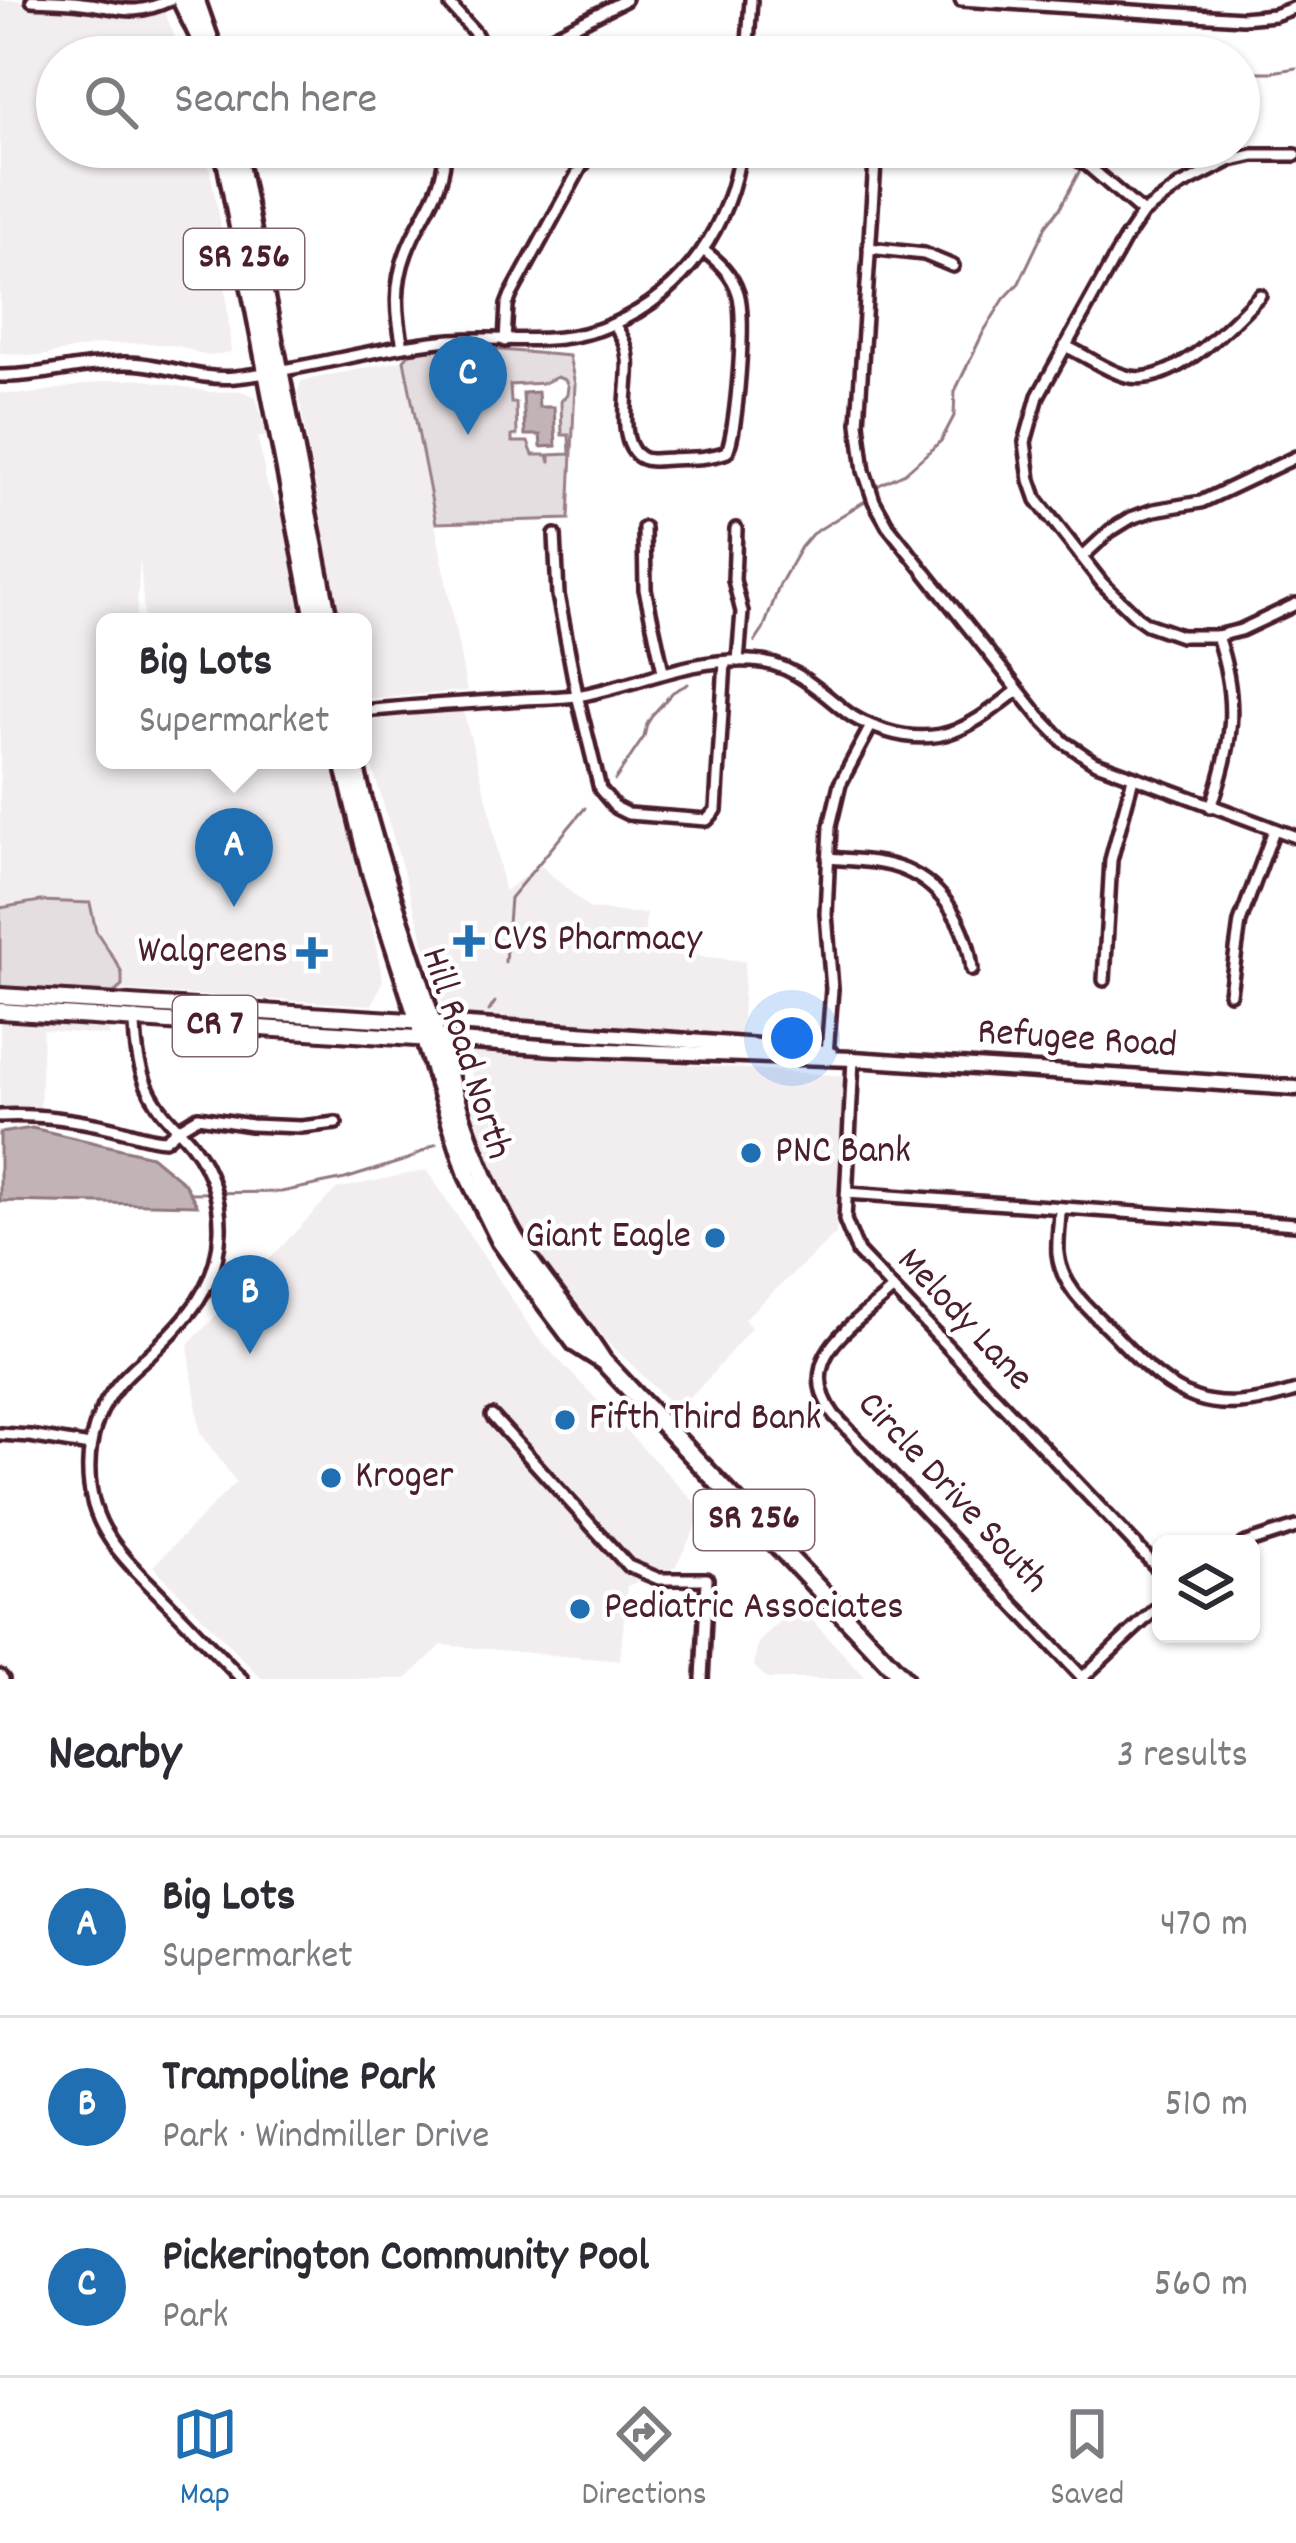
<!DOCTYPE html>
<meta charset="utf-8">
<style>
:root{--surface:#fff;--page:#f7f7f7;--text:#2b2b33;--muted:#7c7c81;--line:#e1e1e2;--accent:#1f6fb2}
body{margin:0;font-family:Dekko,sans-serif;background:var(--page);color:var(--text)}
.controls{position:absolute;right:36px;bottom:36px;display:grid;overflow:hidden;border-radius:18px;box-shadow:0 3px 9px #0004}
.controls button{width:108px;height:108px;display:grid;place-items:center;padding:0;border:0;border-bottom:3px solid var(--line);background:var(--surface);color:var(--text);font:60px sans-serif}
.you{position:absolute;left:792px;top:1038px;width:42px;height:42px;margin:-30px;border:9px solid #fff;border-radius:50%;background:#1a73e8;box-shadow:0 0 0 18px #1a73e833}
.badge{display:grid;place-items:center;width:78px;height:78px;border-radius:50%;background:var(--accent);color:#fff;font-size:39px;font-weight:700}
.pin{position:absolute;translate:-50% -99px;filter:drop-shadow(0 3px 6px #0008)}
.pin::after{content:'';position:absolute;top:63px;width:42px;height:36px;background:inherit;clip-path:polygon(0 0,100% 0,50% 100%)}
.popup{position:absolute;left:96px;top:613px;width:276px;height:156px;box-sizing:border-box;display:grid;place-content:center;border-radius:18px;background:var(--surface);filter:drop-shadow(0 3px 9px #0005);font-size:39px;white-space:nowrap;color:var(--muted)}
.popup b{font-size:45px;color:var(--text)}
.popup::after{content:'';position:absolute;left:50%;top:100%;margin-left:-24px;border:24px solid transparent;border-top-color:var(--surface)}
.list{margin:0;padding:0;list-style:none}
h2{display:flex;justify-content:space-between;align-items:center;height:156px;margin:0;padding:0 48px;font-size:51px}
h2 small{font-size:39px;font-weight:400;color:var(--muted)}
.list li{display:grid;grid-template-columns:78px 1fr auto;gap:36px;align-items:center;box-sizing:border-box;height:180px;padding:0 48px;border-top:3px solid var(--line)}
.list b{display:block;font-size:45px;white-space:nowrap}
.list p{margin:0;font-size:39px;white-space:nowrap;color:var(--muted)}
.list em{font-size:39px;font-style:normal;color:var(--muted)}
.icon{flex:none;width:66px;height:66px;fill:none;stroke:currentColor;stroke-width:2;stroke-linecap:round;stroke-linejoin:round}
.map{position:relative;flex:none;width:1296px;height:1679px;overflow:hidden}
.search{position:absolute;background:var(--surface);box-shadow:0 3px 9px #0004;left:36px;right:36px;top:36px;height:132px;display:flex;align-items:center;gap:30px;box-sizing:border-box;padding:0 42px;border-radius:66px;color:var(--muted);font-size:45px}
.sheet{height:696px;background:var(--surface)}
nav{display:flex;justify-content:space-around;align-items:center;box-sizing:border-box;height:168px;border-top:3px solid var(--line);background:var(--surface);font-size:33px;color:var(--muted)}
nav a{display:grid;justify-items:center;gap:6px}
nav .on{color:var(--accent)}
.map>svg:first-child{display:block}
.built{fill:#f2eeef}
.green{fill:#e5dee0;stroke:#987e86;stroke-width:3;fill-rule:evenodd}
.water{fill:#c1b3b6;stroke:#91787e;stroke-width:3}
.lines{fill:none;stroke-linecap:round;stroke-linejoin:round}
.stream{stroke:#91787e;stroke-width:3}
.street-casing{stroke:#4a1f2b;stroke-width:18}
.secondary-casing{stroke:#4a1f2b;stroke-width:21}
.primary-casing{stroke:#4a1f2b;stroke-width:22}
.highway-casing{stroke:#4a1f2b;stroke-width:24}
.street{stroke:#fff;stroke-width:9}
.secondary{stroke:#fff;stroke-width:12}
.primary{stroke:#fff;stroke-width:14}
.highway{stroke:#fff;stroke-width:15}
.poi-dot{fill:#1f6fb2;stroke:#fff;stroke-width:4.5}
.labels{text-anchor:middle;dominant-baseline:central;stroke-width:9;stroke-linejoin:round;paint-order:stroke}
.shield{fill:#fff;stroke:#80626b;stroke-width:3}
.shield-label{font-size:36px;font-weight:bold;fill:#4a1f2b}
.poi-label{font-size:39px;fill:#4a1f2b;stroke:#fff;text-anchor:start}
.street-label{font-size:39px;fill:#4a1f2b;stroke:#fff}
</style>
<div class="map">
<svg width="1296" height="1679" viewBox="0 0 1296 1679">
<rect width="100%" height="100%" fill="#fff"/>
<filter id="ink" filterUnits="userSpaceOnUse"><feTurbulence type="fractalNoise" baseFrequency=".00833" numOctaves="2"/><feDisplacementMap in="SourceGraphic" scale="24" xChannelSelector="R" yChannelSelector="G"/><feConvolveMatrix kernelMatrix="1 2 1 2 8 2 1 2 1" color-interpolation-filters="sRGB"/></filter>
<g filter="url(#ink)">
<!-- built -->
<g class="built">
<polygon points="0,0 160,0 183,57 57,57 57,147 205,147 220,220 231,352 208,356 178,346 149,343 102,344 41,356 0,353"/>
<polygon points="404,360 467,691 363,699 363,622 341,622 298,392 301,381"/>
<polygon points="140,379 211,392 242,391 256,397 267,436 258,438 267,485 289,528 309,622 142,622 144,616 140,557 136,622 105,622 105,760 337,760 383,980 372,1005 121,991 112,997 109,1036 43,1030 40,1109 0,1107 0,393 29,394 112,380"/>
<polygon points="463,710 490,810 504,891 540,865 590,909 646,914 644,940 700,945 698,956 745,961 741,1041 477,1017 444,1009 363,736 363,726 365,721"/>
<polygon points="472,1049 845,1076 836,1234 744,1319 751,1328 708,1379 677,1409 606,1340 547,1267 500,1189 471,1104"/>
<polygon points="427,1170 536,1336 704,1512 675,1567 627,1586 620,1661 442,1645 406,1679 262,1679 153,1566 236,1482 200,1432 188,1345 336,1189"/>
<polygon points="796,1603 867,1679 767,1679 754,1666 758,1643"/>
</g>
<!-- green -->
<g class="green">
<path d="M456,346L569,356L575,384L569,519L436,523L404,360L410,353ZM557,377L565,380L568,386L567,395L561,401L562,435H569L570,454L550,455V463L548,455H533L528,442H512V436L517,435L516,403H511L510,385L544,383Z"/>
<polygon points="40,901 90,903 96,931 118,965 122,974 122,986 114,993 0,987 0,908"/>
</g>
<!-- water -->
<g class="water">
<polygon points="538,392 539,407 554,407 556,446 541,447 540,435 525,435 523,393"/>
<polygon points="32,1128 151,1156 184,1183 197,1205 0,1201 0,1133"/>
</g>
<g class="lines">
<!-- stream -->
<g class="stream">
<polyline points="1239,72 1272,72 1296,68"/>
<polyline points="1093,156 1106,147"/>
<polyline points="875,490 879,485 905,473 941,441 954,416 955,391 984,331 1004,299 1019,283 1047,224 1060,208 1080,170"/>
<polyline points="755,642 763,630 780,584 801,547 812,534 865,501"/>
<polyline points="615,780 644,737 647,724 654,713 673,692 688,684"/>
<polyline points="505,962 510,898 585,808"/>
<polyline points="489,1011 495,1002"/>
<polyline points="189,1193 281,1192 345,1179 409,1159 436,1144"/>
</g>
<!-- street casing -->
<g class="street-casing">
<g id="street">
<path d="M32,0C48,1 66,1 82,3C122,7 130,18 170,0"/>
<polyline points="961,0 1242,18 1274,15 1296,7"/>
<polyline points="451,6 475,33 488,57"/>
<polyline points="512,57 625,0"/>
<polyline points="747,57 751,0"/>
<polyline points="876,147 858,423 864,471 874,501 888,526 1039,716 1064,742 1094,762 1296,837"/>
<polyline points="1054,147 1086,164 1143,213"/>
<polyline points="1296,155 1253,155 1231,160 1180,186 1143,213 1124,241 1038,396 1025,442 1030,480 1037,500 1102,583 1137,617 1147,624 1181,636 1217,636 1241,630 1296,604"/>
<polyline points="869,248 924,254 953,266"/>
<path d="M614,324C621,335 627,345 628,359C631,383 614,445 642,458C650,462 661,459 670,459C689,458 708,459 727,452C737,429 746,318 738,293C732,274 719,262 703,250"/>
<polyline points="505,341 507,305 511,295 581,167 597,147"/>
<path d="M403,346C396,313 394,285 406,253C421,212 445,194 445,147"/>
<path d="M1065,346C1086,355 1104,370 1126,376C1172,389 1229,326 1260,295"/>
<path d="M0,376C43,377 84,362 127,363C164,363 198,381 235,377C308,370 378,346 451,340C509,335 557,349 613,324C687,292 730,225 741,147"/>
<polyline points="644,528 645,589 663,671"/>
<polyline points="736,529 734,580 742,612 738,661"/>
<polyline points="555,535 558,595 577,695 600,789 616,808 628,814 707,820 716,810 725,662"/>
<polyline points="1083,556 1110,531 1131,518 1154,510 1201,502 1296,457"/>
<path d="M363,711C411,706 460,703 509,700C533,698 558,699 582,695C640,684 689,658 751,661C791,662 816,688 845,711C857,721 872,726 886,731C943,749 975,724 1018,690"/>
<path d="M1211,807C1233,744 1239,701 1217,636"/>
<path d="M828,858C854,860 881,860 905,870C945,887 968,928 972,970"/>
<polyline points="1104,980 1111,860 1133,778"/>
<polyline points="1230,993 1240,922 1274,830"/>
<path d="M135,1017C135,1048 139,1078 157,1104C167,1120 182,1131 193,1146C211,1170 221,1201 220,1231C218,1285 188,1319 150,1354C136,1366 122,1378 112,1393C82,1436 81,1496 110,1539C125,1562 147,1581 165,1600C191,1626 216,1653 242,1679"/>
<polyline points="827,1054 832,989 826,914 830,826 840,784 871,726"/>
<polyline points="853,1059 845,1220 858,1252 1161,1572"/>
<path d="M0,1116C36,1114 72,1119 108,1127C128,1131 145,1139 165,1140L178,1129L198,1117L251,1125L301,1127L336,1123"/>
<polyline points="847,1193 1296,1224"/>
<path d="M1060,1208C1060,1223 1057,1239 1058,1254C1062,1290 1093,1312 1116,1336C1177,1401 1208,1418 1296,1391"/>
<path d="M893,1289C856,1325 792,1356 834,1415L1084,1679"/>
<polyline points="492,1416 628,1566 659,1579 707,1579 702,1679"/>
<polyline points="0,1434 30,1436 90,1446"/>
<polyline points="1243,1544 1296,1527"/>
<polyline points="0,1676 3,1679"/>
<polyline points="1082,1678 1161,1604"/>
</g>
</g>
<!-- secondary casing -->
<g class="secondary-casing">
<g id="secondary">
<polyline points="427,1022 816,1050 831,1054"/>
<polyline points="432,1039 555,1048 853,1059 1296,1088"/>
</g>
</g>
<!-- primary casing -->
<g class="primary-casing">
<g id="primary">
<polyline points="0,996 426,1022"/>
<polyline points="0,1011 431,1039"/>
</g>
</g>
<!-- highway casing -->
<g class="highway-casing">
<g id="highway">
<polyline points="181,0 198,35 204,57"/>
<polyline points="196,0 216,57"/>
<polyline points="223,147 315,622"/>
<polyline points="236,147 329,622"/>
<polyline points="343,760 371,874 468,1176 500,1241 527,1279 576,1344 601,1360"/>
<path d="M354,760C369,835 396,906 419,979C446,1065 468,1156 513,1235C539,1280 576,1317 603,1361L904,1679"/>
</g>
</g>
<!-- street -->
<use href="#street" class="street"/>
<!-- secondary -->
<use href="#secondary" class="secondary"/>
<!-- primary -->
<use href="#primary" class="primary"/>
<!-- highway -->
<use href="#highway" class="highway"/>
</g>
</g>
<!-- markers -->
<g class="poi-dot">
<path d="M463 923h12v12h12v12h-12v12h-12v-12h-12v-12h12z"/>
<path d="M306 935h12v12h12v12h-12v12h-12v-12h-12v-12h12z"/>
<circle cx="751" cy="1153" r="12"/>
<circle cx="715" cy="1238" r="12"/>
<circle cx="565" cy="1420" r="12"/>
<circle cx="331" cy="1478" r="12"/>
<circle cx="580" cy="1609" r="12"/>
</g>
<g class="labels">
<!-- shield labels -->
<g class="shield">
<rect x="184" y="229" width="120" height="60" rx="9"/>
<rect x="173" y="996" width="84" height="60" rx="9"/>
<rect x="694" y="1490" width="120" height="60" rx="9"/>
</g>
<g class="shield-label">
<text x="244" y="259">SR 256</text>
<text x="215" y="1026">CR 7</text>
<text x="754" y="1520">SR 256</text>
</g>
<!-- poi labels -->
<g class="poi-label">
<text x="493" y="941">CVS Pharmacy</text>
<text x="288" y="953" text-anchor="end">Walgreens</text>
<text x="775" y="1153">PNC Bank</text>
<text x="691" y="1238" text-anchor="end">Giant Eagle</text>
<text x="589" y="1420">Fifth Third Bank</text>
<text x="355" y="1478">Kroger</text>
<text x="604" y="1609">Pediatric Associates</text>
</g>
<!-- street labels -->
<g class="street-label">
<text transform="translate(1077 1041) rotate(4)">Refugee Road</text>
<text transform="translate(464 1054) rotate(72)">Hill Road North</text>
<text transform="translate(963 1321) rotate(47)">Melody Lane</text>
<text transform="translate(951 1494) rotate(47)">Circle Drive South</text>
</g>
</g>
</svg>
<div class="controls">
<button><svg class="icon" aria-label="layers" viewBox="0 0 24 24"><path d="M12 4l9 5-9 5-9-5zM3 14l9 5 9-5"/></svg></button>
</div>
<div class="you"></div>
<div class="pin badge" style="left:234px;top:907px">A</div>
<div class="popup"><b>Big Lots</b>Supermarket</div>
<div class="pin badge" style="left:250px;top:1354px">B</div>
<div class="pin badge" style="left:468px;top:435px">C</div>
<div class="search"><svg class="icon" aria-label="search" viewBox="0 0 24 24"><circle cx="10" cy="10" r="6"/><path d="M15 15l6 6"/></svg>Search here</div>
</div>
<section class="sheet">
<h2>Nearby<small>3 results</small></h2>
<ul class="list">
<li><span class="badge">A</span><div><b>Big Lots</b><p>Supermarket</p></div><em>470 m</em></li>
<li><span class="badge">B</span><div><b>Trampoline Park</b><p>Park · Windmiller Drive</p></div><em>510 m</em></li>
<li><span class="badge">C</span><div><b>Pickerington Community Pool</b><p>Park</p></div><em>560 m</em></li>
</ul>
</section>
<nav>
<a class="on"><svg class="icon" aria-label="map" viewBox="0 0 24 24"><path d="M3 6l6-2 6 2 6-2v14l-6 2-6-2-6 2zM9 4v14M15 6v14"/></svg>Map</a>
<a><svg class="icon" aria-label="directions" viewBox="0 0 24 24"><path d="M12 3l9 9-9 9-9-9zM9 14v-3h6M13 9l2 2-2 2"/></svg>Directions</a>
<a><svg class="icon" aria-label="saved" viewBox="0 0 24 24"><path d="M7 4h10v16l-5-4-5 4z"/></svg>Saved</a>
</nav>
